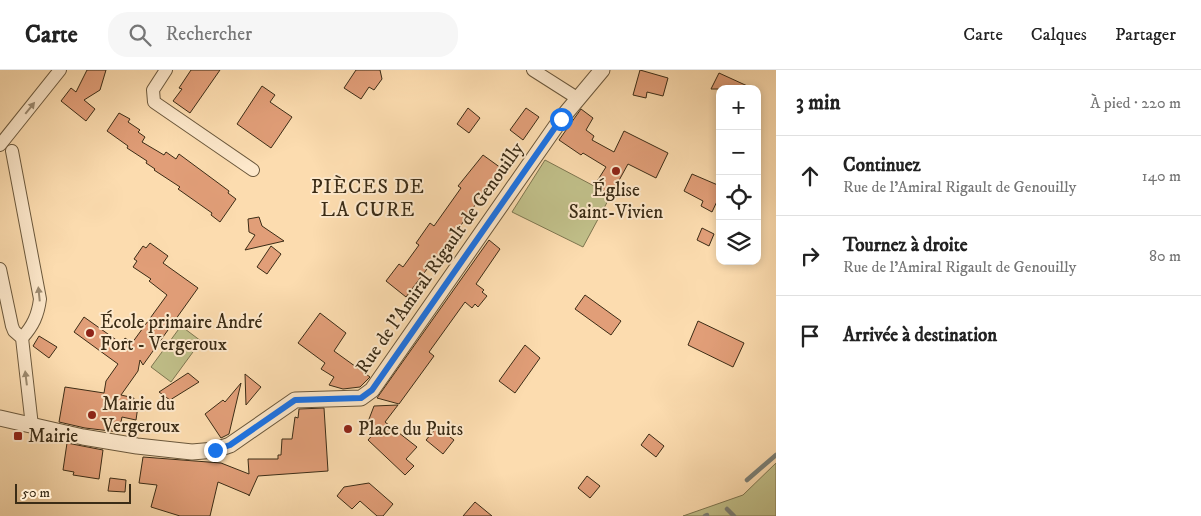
<!DOCTYPE html>
<html lang="fr">
<meta charset="utf-8">
<style>
:root{--surface:#fff;--page:#f6f6f6;--text:#222;--muted:#767676;--line:#e0e0e0}
body{margin:0;font-family:"IM FELL DW Pica",serif;background:var(--page);color:var(--text)}
.controls{position:absolute;right:15px;top:15px;display:grid;overflow:hidden;border-radius:10px;box-shadow:0 2px 8px #0003}
.controls button{width:45px;height:45px;display:grid;place-items:center;padding:0;border:0;border-bottom:1px solid var(--line);background:var(--surface);color:var(--text);font:25px sans-serif}
.scale{position:absolute;left:15px;bottom:12px;width:116px;box-sizing:border-box;padding-left:5px;border:2px solid #3b2c16;border-top:0;font-size:14px;line-height:18px;white-space:nowrap;color:#3b2c16;-webkit-text-stroke:4px #fde8cb;paint-order:stroke}
.stop{position:absolute;width:15px;height:15px;margin:-11px;border:4px solid #1a73e8;border-radius:50%;background:#fff}
.stop.end{background:#1a73e8;border-color:#fff;box-shadow:0 1px 5px #0008}
.list{margin:0;padding:0;list-style:none}
h2{display:flex;justify-content:space-between;align-items:center;height:65px;margin:0;padding:0 20px;font-size:21px}
h2 small{font-size:16px;font-weight:400;color:var(--muted)}
.list li{display:grid;grid-template-columns:32px 1fr auto;gap:15px;align-items:center;box-sizing:border-box;height:80px;padding:0 20px;border-top:1px solid var(--line)}
.list b{display:block;font-size:19px;white-space:nowrap}
.list p{margin:0;font-size:16px;white-space:nowrap;color:var(--muted)}
.list em{font-size:16px;font-style:normal;color:var(--muted)}
.icon{flex:none;width:28px;height:28px;fill:none;stroke:currentColor;stroke-width:2;stroke-linecap:round;stroke-linejoin:round}
.map{position:relative;flex:none;width:776px;height:446px;overflow:hidden}
header{display:flex;align-items:center;gap:30px;box-sizing:border-box;height:70px;padding:0 25px;background:var(--surface);border-bottom:1px solid var(--line)}
header strong{font-size:24px}
nav{display:flex;gap:28px;margin-inline-start:auto;font-size:18px}
.search{width:350px;height:45px;background:var(--page);display:flex;align-items:center;gap:12px;box-sizing:border-box;padding:0 18px;border-radius:20px;color:var(--muted);font-size:19px}
main{display:flex}
aside{flex:1;background:var(--surface)}
.map>svg:first-child{display:block}
.green{fill:#c1c08a;stroke:#7e7650}
.lines{fill:none;stroke-linecap:round;stroke-linejoin:round}
.stream{stroke:#7b8077;stroke-width:4.5}
.building{fill:#e19e78;stroke:#3b2c16}
.minor-casing{stroke:#6b583c;stroke-width:14}
.tertiary-casing{stroke:#6b583c;stroke-width:17}
.minor{stroke:#fde8cb;stroke-width:12}
.tertiary{stroke:#fde8cb;stroke-width:15}
.oneway{fill:#9c8a70}
.route{stroke:#1a73e8;stroke-width:6}
.poi-dot{fill:#8f2418;stroke:#fde8cb;stroke-width:2}
.labels{text-anchor:middle;dominant-baseline:central;stroke-width:4;stroke-linejoin:round;paint-order:stroke}
.poi-label{font-size:19px;fill:#3b2c16;stroke:#fde8cb;text-anchor:start}
.street-label{font-size:19px;fill:#3b2c16;stroke:#fde8cb}
.neighbourhood-label{font-size:20px;letter-spacing:1px;fill:#3b2c16;stroke:#fde8cb}
</style>
<header>
<strong>Carte</strong>
<div class="search"><svg class="icon" aria-label="search" viewBox="0 0 24 24"><circle cx="10" cy="10" r="6"/><path d="M15 15l6 6"/></svg>Rechercher</div>
<nav><a>Carte</a><a>Calques</a><a>Partager</a></nav>
</header>
<main>
<div class="map">
<svg width="776" height="446" viewBox="0 0 776 446">
<rect width="100%" height="100%" fill="#fcdcaf"/>
<filter id="stains"><feTurbulence type="fractalNoise" baseFrequency=".004" numOctaves="4"/><feColorMatrix values="0 0 0 0 .2 0 0 0 0 .09 0 0 0 0 .02 0 0 0 .5 -.17"/></filter>
<radialGradient id="worn" r=".72"><stop offset=".6" stop-color="#630" stop-opacity="0"/><stop offset="1" stop-color="#630" stop-opacity=".3"/></radialGradient>
<!-- green -->
<g class="green">
<polygon points="545,90 611,125 583,177 512,142"/>
<polygon points="181,256 201,271 171,312 151,297"/>
<polygon points="776,393 776,446 683,446 743,425"/>
</g>
<g class="lines">
<!-- stream -->
<g class="stream">
<polyline points="747,410 776,385"/>
<polyline points="727,439 734,446"/>
<polyline points="705,446 707,445"/>
</g>
</g>
<!-- building -->
<g class="building">
<polygon points="87,0 106,0 100,20 84,30 95,39 86,51 61,31 71,18 76,22"/>
<polygon points="191,0 220,0 190,43 173,31 182,19 179,18"/>
<polygon points="356,0 380,0 382,9 374,20 369,17 361,29 344,18"/>
<polygon points="640,0 668,8 663,26 647,22 646,28 633,25"/>
<polygon points="719,3 754,19 711,19"/>
<polygon points="262,16 275,25 270,32 292,47 271,78 237,54"/>
<polygon points="468,38 480,48 469,63 457,54"/>
<polygon points="526,38 539,47 523,70 510,60"/>
<polygon points="581,39 593,48 586,60 594,66 592,70 614,82 624,61 668,83 656,108 628,94 611,125 594,116 606,97 583,83 581,85 559,70"/>
<polygon points="119,43 130,49 128,52 140,60 138,62 145,67 142,72 164,85 166,82 176,89 179,84 229,121 228,123 236,129 220,152 211,145 212,143 178,119 180,117 154,100 155,99 146,93 147,91 127,78 128,76 107,61"/>
<polygon points="483,85 501,98 438,188 436,187 406,227 386,211 399,194 403,197 419,175 416,173 430,153 434,156 461,118 458,116"/>
<polygon points="692,104 720,116 720,125 712,142 701,136 703,131 684,121"/>
<polygon points="259,147 262,156 284,171 245,180 255,165 249,162 248,149"/>
<polygon points="702,158 714,164 709,176 697,170"/>
<polygon points="489,170 500,179 476,214 484,220 482,222 487,226 478,237 475,234 472,238 465,232 429,282 434,286 399,334 377,328"/>
<polygon points="150,173 168,186 163,193 198,218 143,295 140,290 138,301 121,325 134,328 132,335 138,336 136,350 122,347 119,362 85,358 59,352 65,317 104,323 106,311 118,294 74,262 84,247 122,274 125,268 132,273 167,225 149,211 151,209 133,197 137,191 134,189 143,176 146,178"/>
<polygon points="271,176 281,184 267,204 257,197"/>
<polygon points="585,225 621,251 611,265 575,239"/>
<polygon points="320,243 346,263 334,281 370,307 360,317 343,319 329,315 334,307 321,299 325,293 298,273"/>
<polygon points="698,251 744,273 733,297 688,275"/>
<polygon points="39,266 57,277 49,288 33,276"/>
<polygon points="525,275 540,288 515,323 499,311"/>
<polygon points="188,303 199,312 170,330 159,322"/>
<polygon points="245,304 261,317 246,335"/>
<polygon points="241,313 229,364 221,368 205,344 223,330 225,332"/>
<polygon points="398,335 385,352 417,377 406,389 414,396 405,405 368,370 375,362 366,357 374,336"/>
<polygon points="324,338 328,401 258,406 249,426 249,425 218,412 210,446 180,446 151,437 157,415 139,413 143,387 221,393 249,404 248,389 278,389 278,385 281,385 282,369 292,369 295,347 298,348 299,339"/>
<polygon points="437,357 454,370 443,384 426,370"/>
<polygon points="649,364 664,376 656,387 641,375"/>
<polygon points="67,373 103,380 99,409 73,405 74,402 63,400"/>
<polygon points="587,406 600,416 590,428 578,418"/>
<polygon points="110,408 126,410 125,422 108,421"/>
<polygon points="369,413 393,434 383,446 377,446 360,431 352,439 337,426 344,417"/>
<polygon points="475,432 492,446 463,446"/>
</g>
<g class="lines">
<!-- minor casing -->
<g class="minor-casing">
<g id="minor">
<polyline points="166,0 153,20 154,32 253,100"/>
<polyline points="533,0 577,28"/>
<polyline points="0,75 60,0"/>
<path d="M12,81L40,229C38,245 33,256 22,268"/>
<polyline points="0,199 12,256 14,261 22,268 32,356"/>
</g>
</g>
<!-- tertiary casing -->
<g class="tertiary-casing">
<polyline id="tertiary" points="0,348 83,367 137,376 192,382 215,380 230,375 295,330 361,328 372,320 561,49 602,0"/>
</g>
<!-- minor -->
<use href="#minor" class="minor"/>
<!-- tertiary -->
<use href="#tertiary" class="tertiary"/>
</g>
<!-- one-way arrows -->
<defs><path id="oneway-solid" d="M-6-.8H1V-3.2L6.5 0L1 3.2V.8H-6Z" transform="scale(1.25)"/></defs>
<g class="oneway">
<use href="#oneway-solid" transform="translate(30 38) rotate(-51)"/>
<use href="#oneway-solid" transform="translate(39 224) rotate(-96)"/>
<use href="#oneway-solid" transform="translate(26 308) rotate(-97)"/>
</g>
<g class="lines">
<!-- route -->
<polyline class="route" points="215,380 230,375 295,330 361,328 372,320 561,49"/>
</g>
<!-- markers -->
<g class="poi-dot">
<circle cx="616" cy="101" r="5"/>
<circle cx="90" cy="263" r="5"/>
<circle cx="92" cy="345" r="5"/>
<circle cx="348" cy="359" r="5"/>
<rect x="13" y="361" width="10" height="10" rx="2.5"/>
</g>
<g class="labels">
<!-- poi labels -->
<g class="poi-label">
<text x="616" y="120" text-anchor="middle">Église<tspan x="616" dy="22">Saint-Vivien</tspan></text>
<text x="100" y="252">École primaire André<tspan x="100" dy="22">Fort - Vergeroux</tspan></text>
<text x="102" y="334">Mairie du<tspan x="102" dy="22">Vergeroux</tspan></text>
<text x="358" y="359">Place du Puits</text>
<text x="28" y="366">Mairie</text>
</g>
<!-- street labels -->
<g class="street-label">
<text transform="translate(440 188) rotate(-55)">Rue de l'Amiral Rigault de Genouilly</text>
</g>
<!-- neighbourhood labels -->
<g class="neighbourhood-label">
<text x="368" y="117">PIÈCES DE<tspan x="368" dy="23">LA CURE</tspan></text>
</g>
</g>
<rect width="100%" height="100%" filter="url(#stains)"/>
<rect width="100%" height="100%" fill="url(#worn)"/>
</svg>
<div class="controls">
<button>+</button>
<button>−</button>
<button><svg class="icon" aria-label="locate" viewBox="0 0 24 24"><circle cx="12" cy="12" r="6"/><path d="M12 2v4M12 18v4M2 12h4M18 12h4"/></svg></button>
<button><svg class="icon" aria-label="layers" viewBox="0 0 24 24"><path d="M12 4l9 5-9 5-9-5zM3 14l9 5 9-5"/></svg></button>
</div>
<div class="scale">50 m</div>
<div class="stop" style="left:561px;top:49px"></div>
<div class="stop end" style="left:215px;top:380px"></div>
</div>
<aside>
<h2>3 min<small>À pied · 220 m</small></h2>
<ul class="list">
<li><svg class="icon" aria-label="ahead" viewBox="0 0 24 24"><path d="M12 20V5M6 11l6-6 6 6"/></svg><div><b>Continuez</b><p>Rue de l'Amiral Rigault de Genouilly</p></div><em>140 m</em></li>
<li><svg class="icon" aria-label="right" viewBox="0 0 24 24"><path d="M7 20v-9h11M14 6l5 5-5 5"/></svg><div><b>Tournez à droite</b><p>Rue de l'Amiral Rigault de Genouilly</p></div><em>80 m</em></li>
<li><svg class="icon" aria-label="arrive" viewBox="0 0 24 24"><path d="M6 21V4h12l-3 4 3 4H6"/></svg><div><b>Arrivée à destination</b></div></li>
</ul>
</aside>
</main>
